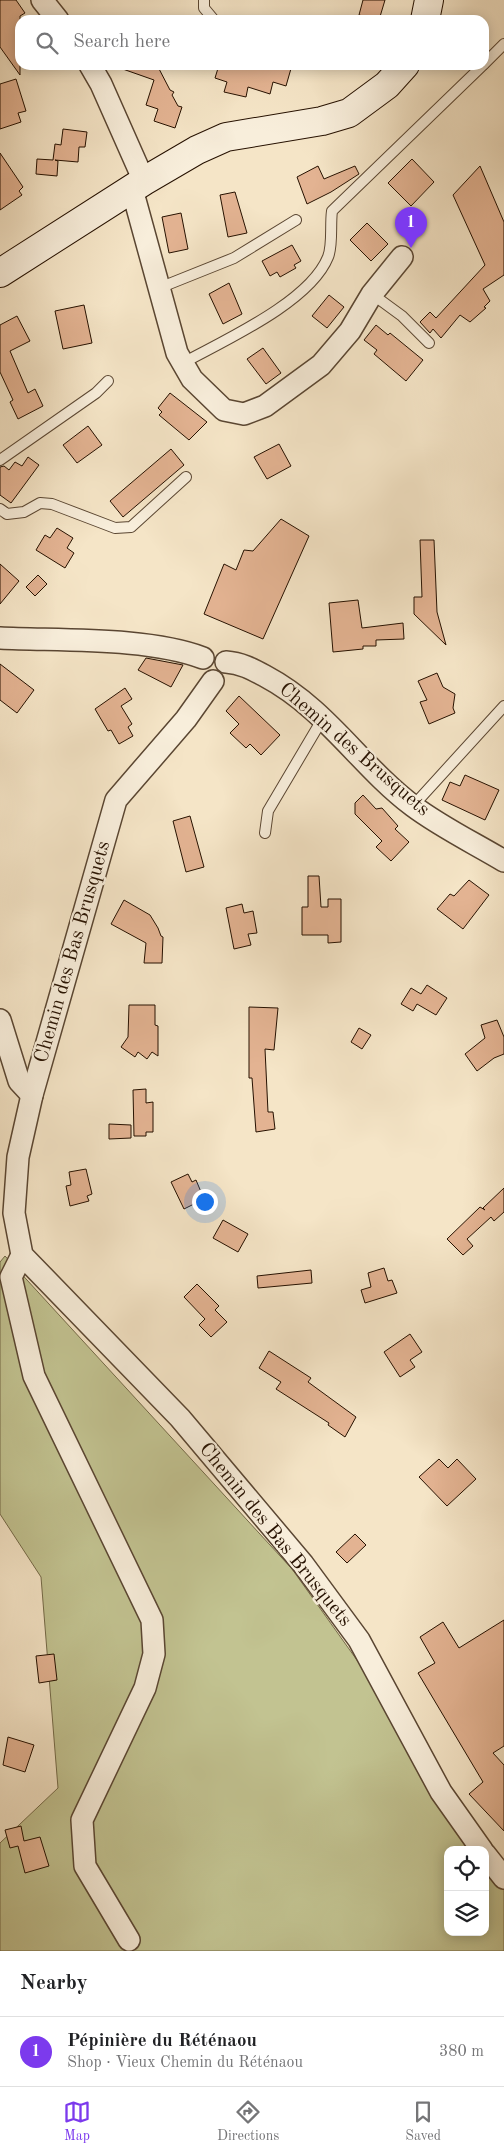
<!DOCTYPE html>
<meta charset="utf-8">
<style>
:root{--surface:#fff;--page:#f2f2f2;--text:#202124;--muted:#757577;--line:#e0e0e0;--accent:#7c3aed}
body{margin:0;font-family:"Old Standard TT",serif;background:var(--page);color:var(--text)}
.controls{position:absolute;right:15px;bottom:15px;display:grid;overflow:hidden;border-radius:10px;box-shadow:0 2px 12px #0003}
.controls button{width:45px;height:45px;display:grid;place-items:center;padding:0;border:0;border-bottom:1px solid var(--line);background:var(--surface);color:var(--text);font:25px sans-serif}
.you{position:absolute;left:204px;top:1201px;width:18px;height:18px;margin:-12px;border:4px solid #fff;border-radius:50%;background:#1a73e8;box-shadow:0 0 0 8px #1a73e833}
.badge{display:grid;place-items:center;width:32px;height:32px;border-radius:50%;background:var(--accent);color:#fff;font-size:16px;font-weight:700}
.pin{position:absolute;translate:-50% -41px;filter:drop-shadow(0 1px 2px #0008)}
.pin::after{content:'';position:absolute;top:26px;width:18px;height:15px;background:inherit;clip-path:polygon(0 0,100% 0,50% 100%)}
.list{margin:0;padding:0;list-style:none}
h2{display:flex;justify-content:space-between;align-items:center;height:65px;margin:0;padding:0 20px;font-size:21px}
h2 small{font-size:16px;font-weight:400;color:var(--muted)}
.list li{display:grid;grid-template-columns:32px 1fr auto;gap:15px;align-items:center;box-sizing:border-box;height:70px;padding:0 20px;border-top:1px solid var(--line)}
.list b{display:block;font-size:19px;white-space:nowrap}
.list p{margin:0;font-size:16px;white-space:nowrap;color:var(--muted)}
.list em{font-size:16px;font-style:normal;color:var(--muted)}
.icon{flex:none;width:28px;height:28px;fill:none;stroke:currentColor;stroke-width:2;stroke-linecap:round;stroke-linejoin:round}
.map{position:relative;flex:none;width:504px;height:1951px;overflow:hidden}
.search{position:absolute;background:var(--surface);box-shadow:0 2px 12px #0003;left:15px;right:15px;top:15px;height:55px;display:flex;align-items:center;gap:12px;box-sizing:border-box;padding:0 18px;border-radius:15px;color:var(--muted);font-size:19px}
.sheet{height:135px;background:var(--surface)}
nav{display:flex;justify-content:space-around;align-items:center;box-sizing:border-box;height:70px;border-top:1px solid var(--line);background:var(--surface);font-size:14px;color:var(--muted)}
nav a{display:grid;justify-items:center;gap:2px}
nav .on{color:var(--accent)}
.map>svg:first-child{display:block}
.green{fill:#c2c391;stroke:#746a48;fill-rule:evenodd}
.building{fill:#e3b392;stroke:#261100}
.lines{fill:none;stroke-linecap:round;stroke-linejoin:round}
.lane-casing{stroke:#5a4632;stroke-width:12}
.street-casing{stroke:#5a4632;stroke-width:24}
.secondary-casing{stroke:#261100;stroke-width:30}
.lane{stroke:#f8eedb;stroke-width:10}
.street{stroke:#f8eedb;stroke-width:21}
.secondary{stroke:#f8eedb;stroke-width:28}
.labels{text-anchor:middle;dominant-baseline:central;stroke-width:4.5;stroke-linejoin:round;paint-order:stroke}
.street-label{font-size:20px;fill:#261100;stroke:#f8eedb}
</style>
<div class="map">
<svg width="504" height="1951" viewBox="0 0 504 1951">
<rect width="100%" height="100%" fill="#f5e5c7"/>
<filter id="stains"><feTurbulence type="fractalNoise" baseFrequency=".004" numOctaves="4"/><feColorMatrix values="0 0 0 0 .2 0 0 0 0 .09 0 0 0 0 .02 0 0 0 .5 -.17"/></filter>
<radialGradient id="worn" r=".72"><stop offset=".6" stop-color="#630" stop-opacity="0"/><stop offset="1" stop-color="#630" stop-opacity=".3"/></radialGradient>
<!-- green -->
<path class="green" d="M5,1256L292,1569L379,1691L504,1877V1951H0V1843L58,1788L41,1577L0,1514V1262ZM448,1850H485V1932H448Z"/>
<!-- building -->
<g class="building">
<polygon points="0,0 16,0 25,13 20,16 20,75 0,47"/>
<polygon points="363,0 385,0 379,20 359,15"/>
<polygon points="117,65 157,65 170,90 174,92 172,95 178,106 182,107 175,128 154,121 158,109 146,105 154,80 117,67"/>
<polygon points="219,65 292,65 286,86 273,82 270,94 248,87 246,97 224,92 227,82 215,78"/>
<polygon points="16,79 26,111 18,113 21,122 0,129 0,84"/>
<polygon points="63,129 87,132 85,147 79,147 78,162 55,160 58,161 57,176 36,174 37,159 53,160 55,144 61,145"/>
<polygon points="0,153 23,187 19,191 22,195 0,210"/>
<polygon points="412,159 434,182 411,206 388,183"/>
<polygon points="318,166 324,179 355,166 359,174 331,192 307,204 297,177"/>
<polygon points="480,166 504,222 504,275 483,289 490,301 484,307 486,308 470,322 460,315 441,338 433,329 430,333 420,322 430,312 436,318 485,265 453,195"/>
<polygon points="235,192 247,233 228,237 220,195"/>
<polygon points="181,213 188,249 169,253 162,217"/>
<polygon points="367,223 388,244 371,261 350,240"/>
<polygon points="292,245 301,261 294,265 296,268 280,277 277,272 270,276 262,261"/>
<polygon points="229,283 242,314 223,324 209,294"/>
<polygon points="329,295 344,307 327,328 312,316"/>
<polygon points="84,305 92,343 63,349 55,311"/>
<polygon points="17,316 30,341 10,351 28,393 35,389 43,406 18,419 10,402 13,400 0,372 0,325"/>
<polygon points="376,325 388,335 390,333 423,360 406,381 374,354 377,350 364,340"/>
<polygon points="263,348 281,373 266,384 247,359"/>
<polygon points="170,393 207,422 189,440 159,415 162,412 158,408"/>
<polygon points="88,426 102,445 77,463 63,445"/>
<polygon points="279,444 291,466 267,479 254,457"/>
<polygon points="171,449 184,465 123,517 110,501"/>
<polygon points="28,457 39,465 11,503 0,495 0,467 4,466 9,470 15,462 22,466"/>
<polygon points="281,519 309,536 263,639 204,614 224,564 236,570 244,550 253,551"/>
<polygon points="57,528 73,538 67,548 74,553 65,568 36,550 45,535 50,538"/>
<polygon points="420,540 434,540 437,612 446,645 414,614 414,597 422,597"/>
<polygon points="0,564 19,581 0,604"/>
<polygon points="38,575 47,584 35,596 26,587"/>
<polygon points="358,600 362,628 403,623 404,639 376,640 376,646 363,646 363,649 333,652 329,603"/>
<polygon points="146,658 183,665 171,687 138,670"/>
<polygon points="0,664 34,690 17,713 0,700"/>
<polygon points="437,673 443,687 455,694 453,708 455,713 429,724 420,702 427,700 418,681"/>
<polygon points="125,688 132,699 121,706 132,724 128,727 133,736 119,744 111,730 108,731 95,709"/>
<polygon points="239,696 280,735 261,755 250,744 246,748 230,733 239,724 226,711"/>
<polygon points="465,775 499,790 485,820 442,800 450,782 460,786"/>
<polygon points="363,795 376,809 382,808 398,826 395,829 409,842 391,861 376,847 382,841 355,814 355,803"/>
<polygon points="190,816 204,867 186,872 173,821"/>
<polygon points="308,876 319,876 321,907 328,907 328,899 341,899 341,942 328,943 328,935 302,935 302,907 308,907"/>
<polygon points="469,880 489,895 463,929 437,909 450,894 454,896"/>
<polygon points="124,900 150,915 158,928 161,936 163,937 162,963 144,963 146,943 111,924"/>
<polygon points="242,904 244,913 253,911 257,933 248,934 251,945 234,949 226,908"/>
<polygon points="427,985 447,998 436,1015 417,1004 413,1011 401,1004 411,988 421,994"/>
<polygon points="129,1005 155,1005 155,1025 158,1026 158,1056 152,1052 147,1059 138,1052 135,1057 121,1047 128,1037"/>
<polygon points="249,1007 278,1008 274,1050 265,1049 268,1112 273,1112 275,1129 256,1132 252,1078 249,1078"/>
<polygon points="497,1020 504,1037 504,1054 494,1058 477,1071 465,1054 485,1038 481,1025"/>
<polygon points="359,1028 371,1035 362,1049 351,1042"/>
<polygon points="146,1089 146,1103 153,1102 153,1132 146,1132 146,1136 134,1136 133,1090"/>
<polygon points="109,1124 131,1125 131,1138 109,1139"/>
<polygon points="86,1169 92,1194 87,1196 89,1201 70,1206 66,1186 71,1185 69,1172"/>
<polygon points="188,1174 192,1182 196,1180 204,1199 184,1209 171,1182"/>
<polygon points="504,1188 504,1212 494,1221 491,1217 467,1239 473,1246 463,1255 447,1239 480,1207 485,1210 483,1208"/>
<polygon points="223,1220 248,1234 238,1252 213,1238"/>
<polygon points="384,1268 388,1281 392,1280 397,1293 365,1303 361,1290 371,1287 368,1273"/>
<polygon points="311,1270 312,1283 258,1288 257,1276"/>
<polygon points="197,1284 219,1306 215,1310 227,1322 211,1337 199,1325 205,1319 184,1297"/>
<polygon points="410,1334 422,1352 410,1360 415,1367 400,1377 384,1352"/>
<polygon points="269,1351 311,1378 308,1382 356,1417 345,1437 328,1425 329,1423 276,1389 281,1382 259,1368"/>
<polygon points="439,1459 448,1468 457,1459 476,1479 447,1506 419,1477"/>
<polygon points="355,1534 366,1545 347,1563 336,1552"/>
<polygon points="504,1620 504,1746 493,1753 504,1765 504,1831 469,1794 483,1782 418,1673 435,1663 420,1637 443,1622 459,1648"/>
<polygon points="54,1654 57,1680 39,1683 36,1656"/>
<polygon points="8,1737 34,1745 25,1772 3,1765"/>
<polygon points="21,1826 24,1841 40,1837 49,1866 25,1873 18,1846 10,1848 5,1830"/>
</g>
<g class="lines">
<!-- lane casing -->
<g class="lane-casing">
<g id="lane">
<polyline points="204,0 204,8 214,20"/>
<polyline points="484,64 504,44"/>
<polyline points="159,288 234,258 296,220"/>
<polyline points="372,294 402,316 429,343"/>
<path d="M183,363C225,340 310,302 328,257C333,245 330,225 332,211L483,65"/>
<polyline points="0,460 96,393 108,381"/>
<polyline points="0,509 7,514 24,512 40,503 52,504 115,528 131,527 186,477"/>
<polyline points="413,806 504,706"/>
<polyline points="265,833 268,811 323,718"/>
</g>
</g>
<!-- street casing -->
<g class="street-casing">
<g id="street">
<polyline points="42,0 58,20"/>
<polyline points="90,65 101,84 144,181"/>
<polyline points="132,189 177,353 192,379 224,410 244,414 265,406 321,365 350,331 372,294 402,257"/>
<path d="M0,638C59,641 148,637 203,658"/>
<path d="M226,662C241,663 252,669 265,676C327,709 359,765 413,806C441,827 474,843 504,861"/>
<polyline points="213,681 186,719 116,800 32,1095 18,1157 14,1213 22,1255 180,1418 303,1564 359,1640 441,1792 482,1850"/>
<polyline points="0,1020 19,1081 32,1095"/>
<polyline points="22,1255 11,1277 34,1376 152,1620 154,1654 145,1688 82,1820 85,1866 129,1940"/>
<polyline points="485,1854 504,1878"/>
</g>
</g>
<!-- secondary casing -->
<g class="secondary-casing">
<g id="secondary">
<polyline points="425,20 429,0"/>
<polyline points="0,273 144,181 197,150 226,137 322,121 349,113 387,85 405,65"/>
</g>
</g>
<!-- lane -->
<use href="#lane" class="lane"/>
<!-- street -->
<use href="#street" class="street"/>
<!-- secondary -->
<use href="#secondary" class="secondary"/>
</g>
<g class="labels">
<!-- street labels -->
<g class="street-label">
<text transform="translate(354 750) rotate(41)">Chemin des Brusquets</text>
<text transform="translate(73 952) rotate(-74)">Chemin des Bas Brusquets</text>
<text transform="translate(275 1535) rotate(51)">Chemin des Bas Brusquets</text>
</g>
</g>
<rect width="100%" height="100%" filter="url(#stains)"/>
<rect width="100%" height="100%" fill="url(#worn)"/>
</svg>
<div class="controls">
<button><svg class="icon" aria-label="locate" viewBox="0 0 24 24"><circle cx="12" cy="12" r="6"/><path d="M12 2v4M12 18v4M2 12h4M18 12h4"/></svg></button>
<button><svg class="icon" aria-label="layers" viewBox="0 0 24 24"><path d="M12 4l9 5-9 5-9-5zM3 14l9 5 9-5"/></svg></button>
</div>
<div class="you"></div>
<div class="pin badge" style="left:411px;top:248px">1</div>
<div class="search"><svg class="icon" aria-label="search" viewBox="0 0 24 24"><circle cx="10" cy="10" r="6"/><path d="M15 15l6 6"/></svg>Search here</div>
</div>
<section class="sheet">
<h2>Nearby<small></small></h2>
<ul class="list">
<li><span class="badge">1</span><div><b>Pépinière du Réténaou</b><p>Shop · Vieux Chemin du Réténaou</p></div><em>380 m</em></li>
</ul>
</section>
<nav>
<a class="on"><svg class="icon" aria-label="map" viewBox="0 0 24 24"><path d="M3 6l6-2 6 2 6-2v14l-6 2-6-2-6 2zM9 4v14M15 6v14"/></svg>Map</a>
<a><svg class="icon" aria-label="directions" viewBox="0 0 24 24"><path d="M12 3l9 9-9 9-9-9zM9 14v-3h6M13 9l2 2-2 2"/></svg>Directions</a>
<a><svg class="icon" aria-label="saved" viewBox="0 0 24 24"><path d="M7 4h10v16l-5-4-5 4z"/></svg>Saved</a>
</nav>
